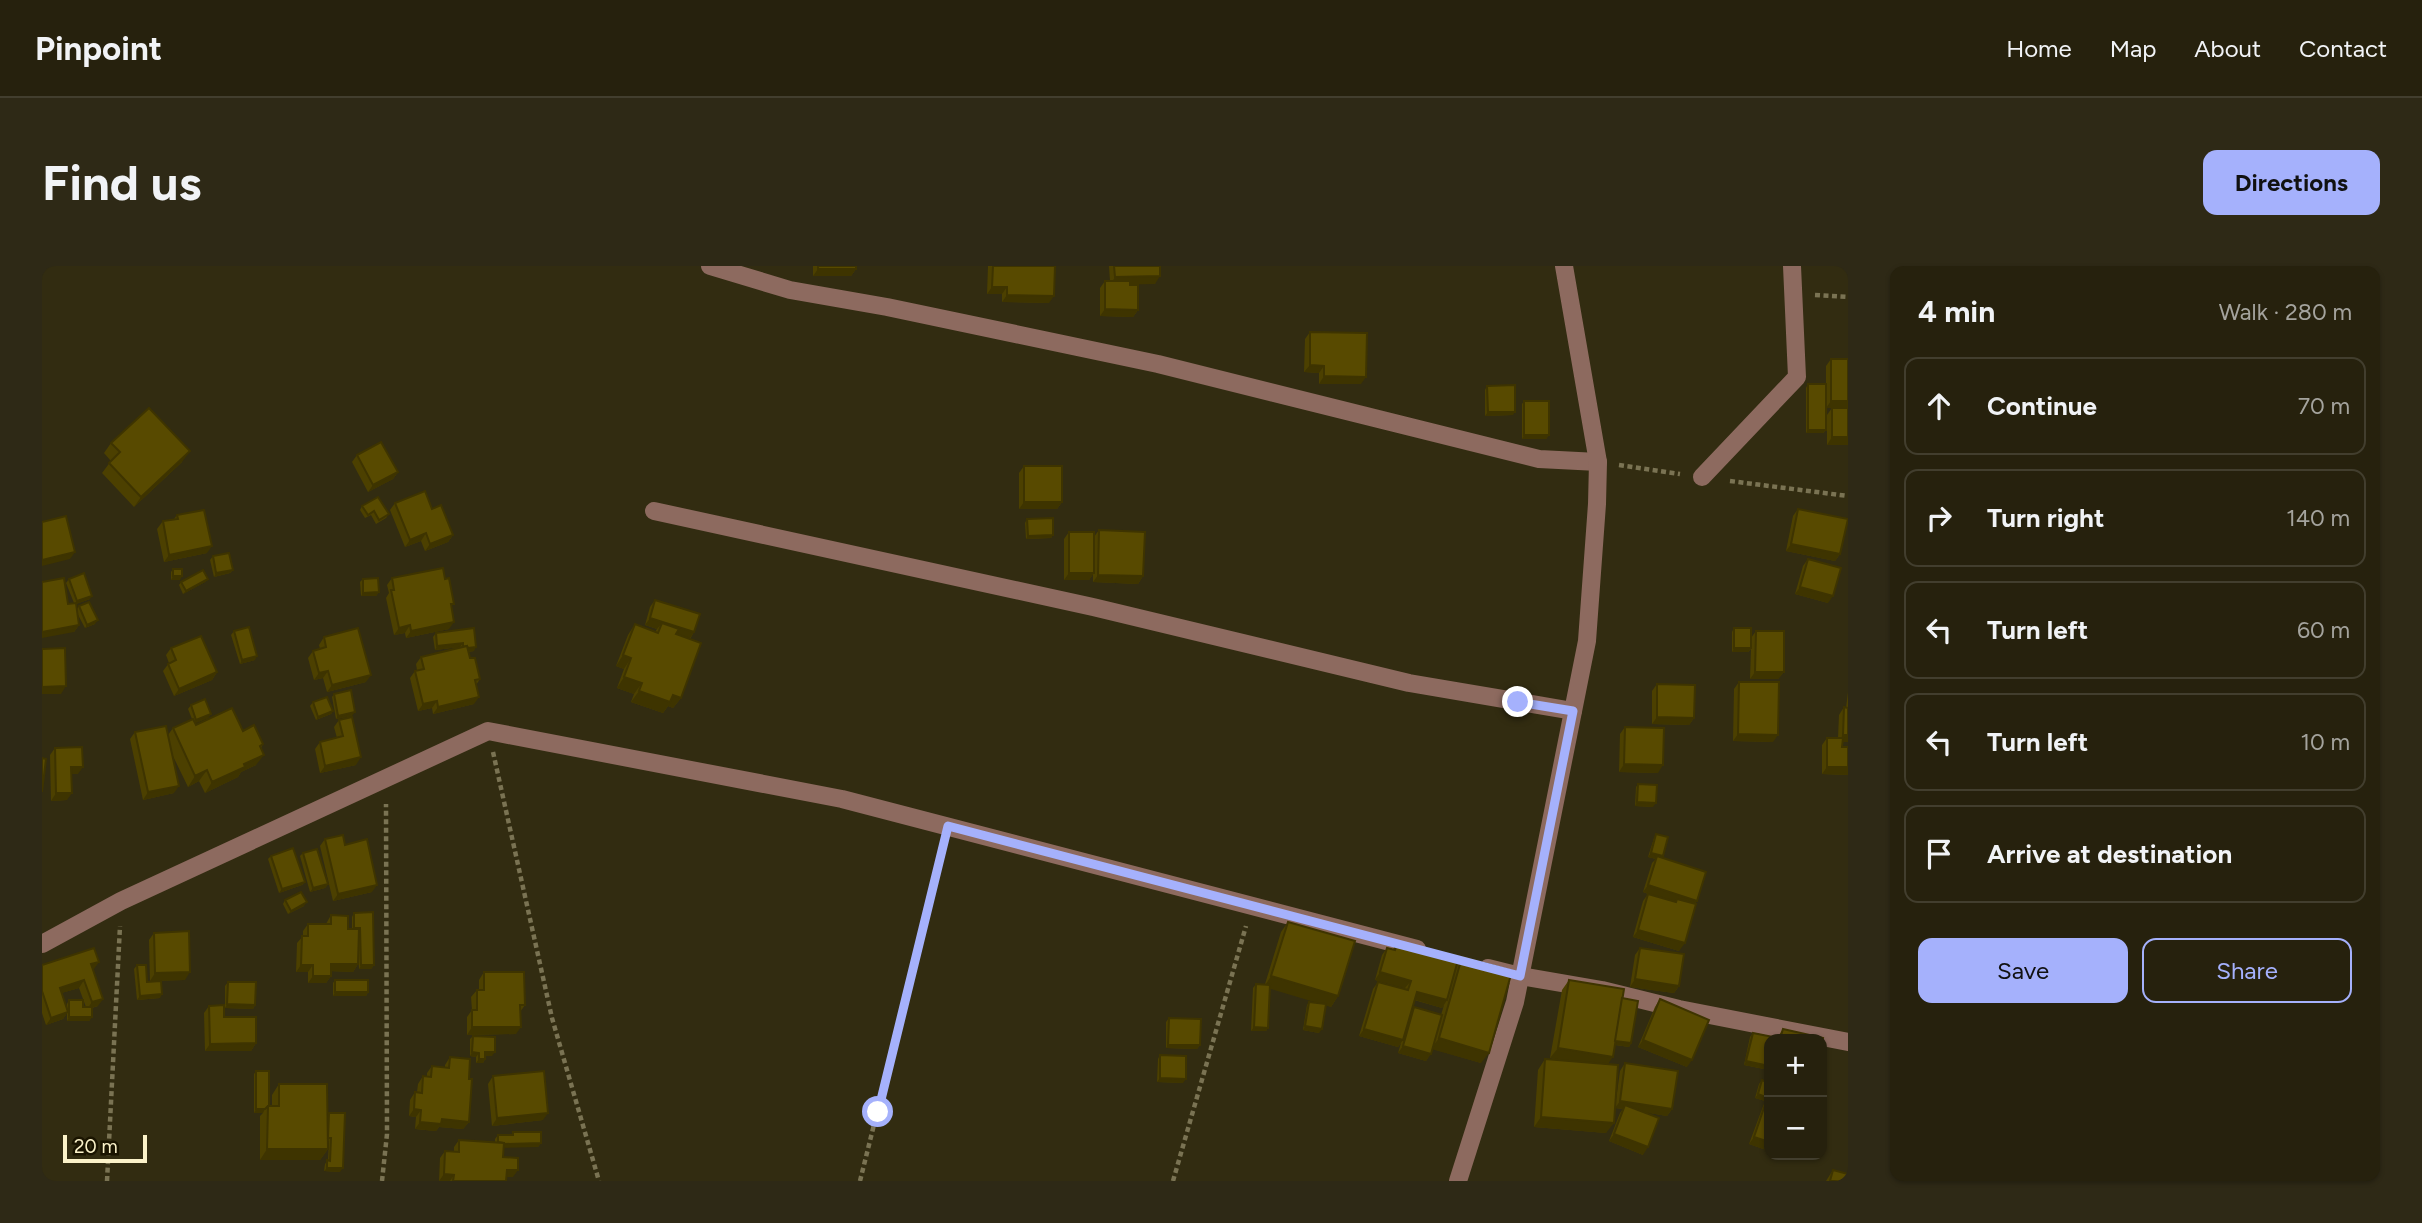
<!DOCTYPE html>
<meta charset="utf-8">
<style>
:root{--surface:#26210d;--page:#2e2916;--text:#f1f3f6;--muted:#a4a39d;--line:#423e2e;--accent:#a5b1fc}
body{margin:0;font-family:Figtree,sans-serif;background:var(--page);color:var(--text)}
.controls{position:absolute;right:21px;bottom:21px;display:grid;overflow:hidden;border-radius:14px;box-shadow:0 2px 5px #0004}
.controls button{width:63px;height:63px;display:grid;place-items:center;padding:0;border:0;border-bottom:2px solid var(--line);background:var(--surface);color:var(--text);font:35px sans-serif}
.scale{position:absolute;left:21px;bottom:18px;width:84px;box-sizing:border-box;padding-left:7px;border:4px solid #fbf2c9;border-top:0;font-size:19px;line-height:24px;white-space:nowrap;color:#fbf2c9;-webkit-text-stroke:5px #1a1400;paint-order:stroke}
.stop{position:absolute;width:21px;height:21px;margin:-16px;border:5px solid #a5b1fc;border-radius:50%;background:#fff}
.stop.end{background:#a5b1fc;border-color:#fff;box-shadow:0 2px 7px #0008}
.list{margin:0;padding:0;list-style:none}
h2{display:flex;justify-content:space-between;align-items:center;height:91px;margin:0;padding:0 28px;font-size:30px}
h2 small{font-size:23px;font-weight:400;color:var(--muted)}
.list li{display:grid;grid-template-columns:46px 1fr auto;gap:21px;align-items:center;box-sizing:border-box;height:98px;margin:0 14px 14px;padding:0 14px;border:2px solid var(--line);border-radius:14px}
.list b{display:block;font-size:26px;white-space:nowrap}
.list em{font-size:23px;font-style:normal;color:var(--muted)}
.actions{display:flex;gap:14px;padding:21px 28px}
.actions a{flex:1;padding:16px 0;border:2px solid var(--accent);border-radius:14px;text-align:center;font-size:24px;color:var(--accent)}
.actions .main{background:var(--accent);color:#111}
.icon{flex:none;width:38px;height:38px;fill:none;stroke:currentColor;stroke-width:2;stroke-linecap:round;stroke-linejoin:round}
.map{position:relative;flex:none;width:1806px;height:915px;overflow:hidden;border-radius:14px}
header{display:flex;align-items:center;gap:42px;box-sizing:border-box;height:98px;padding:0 35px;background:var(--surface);border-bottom:2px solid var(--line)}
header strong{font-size:33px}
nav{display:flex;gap:38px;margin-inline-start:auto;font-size:24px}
.intro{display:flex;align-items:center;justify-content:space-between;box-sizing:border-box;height:168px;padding:0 42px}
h1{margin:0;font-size:49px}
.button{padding:18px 32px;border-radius:14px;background:var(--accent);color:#111;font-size:24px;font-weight:700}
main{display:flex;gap:42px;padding:0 42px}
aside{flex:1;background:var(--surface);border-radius:14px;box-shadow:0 2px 5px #0004}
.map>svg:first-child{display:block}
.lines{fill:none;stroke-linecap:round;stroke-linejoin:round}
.path{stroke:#7a7353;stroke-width:4.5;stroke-dasharray:5 3.5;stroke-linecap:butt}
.minor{stroke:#8d6a5f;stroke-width:18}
.wall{fill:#4c4000;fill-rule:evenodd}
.shaded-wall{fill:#3e3400}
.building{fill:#584a00;stroke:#3e3400;stroke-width:2}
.route{stroke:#a5b1fc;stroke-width:9}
</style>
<header>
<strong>Pinpoint</strong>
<nav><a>Home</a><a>Map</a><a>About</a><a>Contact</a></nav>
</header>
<div class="intro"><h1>Find us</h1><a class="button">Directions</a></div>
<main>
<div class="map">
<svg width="1806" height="915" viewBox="0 0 1806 915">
<rect width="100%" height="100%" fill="#322c11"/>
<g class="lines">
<!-- path -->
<g class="path">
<polyline points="1773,29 1806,31"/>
<polyline points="1577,199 1638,208"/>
<polyline points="1688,215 1806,230"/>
<polyline points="451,486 510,752 557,915"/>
<polyline points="65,915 78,660"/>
<polyline points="340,915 345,868 344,538"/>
<polyline points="818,915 901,581"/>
<polyline points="1131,915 1204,660"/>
</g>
<!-- minor -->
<g class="minor">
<polyline points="668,0 748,24 845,41 1116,98 1497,193 1556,196"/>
<polyline points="1660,211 1755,111 1750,0"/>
<polyline points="612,245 1051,341 1367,417 1531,445"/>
<polyline points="0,678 79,635 446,465 800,533 1375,683"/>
<polyline points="1446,702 1478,710 1560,724 1637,743 1806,776"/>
<polyline points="1416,915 1473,736 1545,375 1555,238 1556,196 1522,0"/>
</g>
</g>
<!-- wall -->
<g class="wall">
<polygon points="771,0 814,0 814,3 809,10 771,10"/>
<polygon points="946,0 1013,0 1007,37 960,36 960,28 945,28"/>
<polygon points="1067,0 1118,0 1113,18 1088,18 1096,44 1091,51 1058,50 1058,22 1063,15 1068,15"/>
<polygon points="1268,66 1319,118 1277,118 1277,107 1262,106 1263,73"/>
<polygon points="1789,93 1806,142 1784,142 1784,164 1781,167 1764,167 1764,122 1766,118 1784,118 1784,100"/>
<polygon points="1445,120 1471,149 1443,150 1443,124"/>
<polygon points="1482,135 1507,169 1504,173 1480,173 1480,138"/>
<polygon points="1790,142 1806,179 1785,179 1785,149"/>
<polygon points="69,177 140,196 92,241 60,207 69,195 62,187"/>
<polygon points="315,189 356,206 351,213 326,226 310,196"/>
<polygon points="982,200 1020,236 1015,243 977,243 977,207"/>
<polygon points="353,237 390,243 411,269 406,276 383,285 379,275 363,281 348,244"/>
<polygon points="320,240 347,248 344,252 334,258 329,249 323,252 318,244"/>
<polygon points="1756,243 1798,288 1793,295 1744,285 1751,250"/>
<polygon points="135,249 165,287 122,296 115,263 121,255 132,253"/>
<polygon points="985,253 1011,269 1009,272 984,273 983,257"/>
<polygon points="1057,264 1101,310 1096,318 1051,316 1051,308 1047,314 1022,314 1022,273 1027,266 1052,271"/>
<polygon points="171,290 191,304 188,307 172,311 168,294"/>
<polygon points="1766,293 1786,337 1753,328 1761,300"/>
<polygon points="131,303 138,314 129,314 129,306"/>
<polygon points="350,312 410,342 407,363 364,372 363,367 352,369 344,332 347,327 345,319"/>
<polygon points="27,313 48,333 34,338 35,343 37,340 53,358 43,362 35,347 37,359 32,366 26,338 32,337 24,317"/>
<polygon points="166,313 163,316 141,328 137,319 139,316"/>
<polygon points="321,313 337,326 334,330 319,330 318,316"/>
<polygon points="613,334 652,366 648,373 639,432 631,442 626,440 621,447 589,436 592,428 575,422 582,403 574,400 586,369 593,358 613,366 615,363 603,359 608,341"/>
<polygon points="432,362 432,385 426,386 428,392 438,413 434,419 432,438 391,448 390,442 376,445 368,412 373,405 375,404 374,398 379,391 418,381 393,384 391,371 394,367"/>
<polygon points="1692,362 1709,372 1714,365 1742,406 1736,413 1708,413 1709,383 1706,386 1690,386 1690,366"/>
<polygon points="192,365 213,394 198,398 189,369"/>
<polygon points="282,371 324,416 285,426 281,412 272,414 266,392 271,385 278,383 277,379"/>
<polygon points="129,382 175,406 170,414 132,430 121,405 127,397 124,389"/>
<polygon points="1697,416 1731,476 1691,475 1692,423"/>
<polygon points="1615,418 1652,452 1647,459 1610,458 1610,425"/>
<polygon points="1806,426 1806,476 1800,476 1800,481 1806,481 1806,509 1780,508 1780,479 1785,472 1796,472 1797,449 1802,441 1804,442"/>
<polygon points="292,428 310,450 294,453 290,431"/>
<polygon points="271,436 291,445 289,448 274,454 268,440"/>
<polygon points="149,439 169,448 166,452 153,457 154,459 201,465 221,478 219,482 214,499 199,506 196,511 163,527 157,515 146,521 129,486 132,527 101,534 88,473 93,466 126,469 131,462 150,453 146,443"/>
<polygon points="297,454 314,499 278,507 273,483 278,476 295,472 292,461"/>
<polygon points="1583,461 1616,507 1577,506 1578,468"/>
<polygon points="13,482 36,508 29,508 25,534 9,535 8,489"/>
<polygon points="1596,518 1611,541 1593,540 1594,521"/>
<polygon points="1614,568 1620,592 1655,635 1653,638 1637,685 1591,671 1601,635 1606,628 1601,626 1610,597 1614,593 1606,591 1612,572"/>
<polygon points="283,573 303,579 330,626 291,635 278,580"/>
<polygon points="261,587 286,618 283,622 268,626 258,590"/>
<polygon points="229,590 263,616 260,619 237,627 226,593"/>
<polygon points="243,634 262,640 246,648 241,638"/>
<polygon points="312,647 332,699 329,703 317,703 316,681 316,698 311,706 289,705 289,710 284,717 266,717 266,706 254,706 255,677 261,670 261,665 266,658 284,658 289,649 306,663 310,663 310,651"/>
<polygon points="1246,656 1296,730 1289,741 1284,739 1277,767 1261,764 1265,739 1267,736 1278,737 1228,722 1226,762 1224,765 1209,765 1211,722 1214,718 1223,718 1239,666"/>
<polygon points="112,667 143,714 108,715 107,674"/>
<path d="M1355,677L1416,696L1420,691L1439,797L1391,783L1384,795L1356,787L1359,777L1356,781L1317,770L1331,723L1336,716L1363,723V722L1333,714L1340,689L1345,682L1351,683ZM1372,734L1400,742L1402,739L1399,749L1372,741L1369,746Z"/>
<polygon points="1598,682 1637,720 1632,727 1588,721 1593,689"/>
<path d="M0,699L52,703L51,704L56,740L50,742V751L47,755H25V747L21,753L4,759L0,747ZM37,722L44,741H41L27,734L25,738V744L19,727Z"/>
<polygon points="95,699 105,716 118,732 95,734 92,703"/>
<polygon points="442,706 483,739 478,746 474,768 425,769 425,751 430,744 429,731 435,724 437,724 437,714"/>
<polygon points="293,714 326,726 324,730 291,730 291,717"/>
<polygon points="1527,714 1589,777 1587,781 1573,779 1566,798 1573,841 1578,805 1583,797 1630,843 1625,850 1602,846 1601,889 1567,875 1578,847 1581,843 1573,842 1564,867 1492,861 1496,804 1503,793 1521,795 1508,792 1520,724"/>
<polygon points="186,716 213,739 211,743 183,742 183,720"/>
<polygon points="1618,733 1645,801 1596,781 1613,741"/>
<polygon points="167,740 214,777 209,785 163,785 162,747"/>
<polygon points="1127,752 1158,779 1155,783 1124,782 1124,756"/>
<polygon points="1741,763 1780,773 1727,773 1727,804 1702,799 1708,771 1711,767 1735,772"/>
<polygon points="431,770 450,790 443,790 443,793 441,797 434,797 434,791 428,790 428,773"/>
<polygon points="1118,789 1141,817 1115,816 1116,793"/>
<polygon points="408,791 427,813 427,856 421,863 397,861 394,865 373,863 374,851 367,850 368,834 373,826 375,826 376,818 381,810 385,811 385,807 390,800 403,801 403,799"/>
<polygon points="214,805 227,840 230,840 230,829 237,818 285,849 287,847 298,906 282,905 283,898 286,894 287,875 286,875 286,883 278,894 218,894 218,850 221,847 212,847 212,808"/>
<polygon points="1727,805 1727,885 1707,878 1723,835 1713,832 1717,818 1720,814 1725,816"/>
<polygon points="451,810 501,854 450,860 446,818"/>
<polygon points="471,866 499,877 496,881 462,881 461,891 471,911 464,911 464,915 397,915 398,892 403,885 412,886 412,881 417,874 453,876 453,873 456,869 469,869"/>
<polygon points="1791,904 1806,915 1784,915"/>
</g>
<!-- shaded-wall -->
<g class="shaded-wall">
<polygon points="776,3 814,3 809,10 771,10"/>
<polygon points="1118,10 1113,18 1068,19 1073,11"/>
<polygon points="950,21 965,21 960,28 945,28"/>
<polygon points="965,29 1012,30 1007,37 960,36"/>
<polygon points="1063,43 1096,44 1091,51 1058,50"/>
<polygon points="1268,99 1282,100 1277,107 1262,106"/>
<polygon points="1282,110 1324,111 1319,118 1277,118"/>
<polygon points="1789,135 1806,135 1806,142 1784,142"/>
<polygon points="1446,146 1473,146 1471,149 1443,150"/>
<polygon points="1766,164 1784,164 1781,167 1764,167"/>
<polygon points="1482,169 1507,169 1504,173 1480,173"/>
<polygon points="1790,171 1806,171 1806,179 1785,179"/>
<polygon points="148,185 140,196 92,241 99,231"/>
<polygon points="356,206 351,213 326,226 331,219"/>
<polygon points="982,236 1020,236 1015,243 977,243"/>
<polygon points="384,267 379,275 363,281 368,274"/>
<polygon points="411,269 406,276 383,285 388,278"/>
<polygon points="1011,269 1009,272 984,273 986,270"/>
<polygon points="1749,278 1798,288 1793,295 1744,285"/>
<polygon points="170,280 165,287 122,296 127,289"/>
<polygon points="33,286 28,293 0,300 0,294"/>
<polygon points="191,304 188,307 172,311 174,307"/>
<polygon points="1027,307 1052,307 1047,314 1022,314"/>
<polygon points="1056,309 1101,310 1096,318 1051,316"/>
<polygon points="131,310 140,310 138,314 129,314"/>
<polygon points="166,313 163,316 141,328 144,325"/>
<polygon points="1758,321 1791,330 1786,337 1753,328"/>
<polygon points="337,326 334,330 319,330 321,327"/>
<polygon points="50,330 48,333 32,339 35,335"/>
<polygon points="608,352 652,366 647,374 617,364 620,357 615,363 603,359"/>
<polygon points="56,354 53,358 43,362 45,359"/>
<polygon points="412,356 407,363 364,372 369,365"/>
<polygon points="37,359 32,366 0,372 0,366"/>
<polygon points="368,359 363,367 352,369 357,362"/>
<polygon points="421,377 418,381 393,384 395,380"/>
<polygon points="434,381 432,385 419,387 421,383"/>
<polygon points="1692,382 1709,382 1706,386 1690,386"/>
<polygon points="581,389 589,392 582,403 574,400"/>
<polygon points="215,390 213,394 198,398 200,394"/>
<polygon points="286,405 281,412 272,414 277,407"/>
<polygon points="175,406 170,414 132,430 137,423"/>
<polygon points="1713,406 1742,406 1736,413 1708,413"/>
<polygon points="329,409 324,416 285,426 290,419"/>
<polygon points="582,411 600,417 592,428 575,422"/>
<polygon points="24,420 19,428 0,428 0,421"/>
<polygon points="597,425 631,429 639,432 631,442 626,440 621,447 589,436"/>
<polygon points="437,431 432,438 391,448 396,441"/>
<polygon points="395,435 390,442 376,445 381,438"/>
<polygon points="291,445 289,448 274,454 276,451"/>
<polygon points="313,446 310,450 294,453 296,450"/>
<polygon points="169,448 166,452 152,458 154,454"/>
<polygon points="1615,451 1652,452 1647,459 1610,458"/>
<polygon points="1696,468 1736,469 1731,476 1691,475"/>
<polygon points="1801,469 1806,469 1806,476 1796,476"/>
<polygon points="222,489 214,499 199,506 196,511 163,527 170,516 202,498"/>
<polygon points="319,491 314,499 278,507 283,500"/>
<polygon points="1582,498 1621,499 1616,507 1577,506"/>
<polygon points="29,501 41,501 36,508 24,508"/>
<polygon points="1785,501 1806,501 1806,509 1780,508"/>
<polygon points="165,504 157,515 146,521 153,510"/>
<polygon points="137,520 132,527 101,534 106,526"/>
<polygon points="14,527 30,527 25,534 9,535"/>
<polygon points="1595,536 1614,537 1611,541 1593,540"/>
<polygon points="1609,587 1621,590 1618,594 1615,590 1614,593 1606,591"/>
<polygon points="263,616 260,619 237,627 240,623"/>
<polygon points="286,618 283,622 268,626 271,622"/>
<polygon points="335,619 330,626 291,635 296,628"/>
<polygon points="1606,619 1655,635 1650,642 1635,633 1633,637 1601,626"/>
<polygon points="265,636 262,640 246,648 249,645"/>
<polygon points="1596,664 1643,677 1637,685 1591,671"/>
<polygon points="57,696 52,703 44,706 49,698"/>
<polygon points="289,698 316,698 311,706 284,705"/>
<polygon points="259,699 271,699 266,706 254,706"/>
<polygon points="319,699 332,699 329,703 317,703"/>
<polygon points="148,706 143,714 108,715 113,707"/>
<polygon points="1338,706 1369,715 1363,722 1333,714"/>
<polygon points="271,710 289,710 284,717 266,717"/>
<polygon points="1229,710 1296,730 1289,741 1222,721"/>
<polygon points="1593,713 1637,720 1632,727 1588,721"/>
<polygon points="42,714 37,722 13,729 18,722"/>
<polygon points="293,726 326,726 324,730 291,730"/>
<polygon points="1375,726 1405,734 1400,742 1370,733"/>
<polygon points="120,728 118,732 95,734 98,730"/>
<polygon points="61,733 56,740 45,743 50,736"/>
<polygon points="185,738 213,739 211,743 183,742"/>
<polygon points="26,746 21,753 4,759 9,752"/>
<polygon points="27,751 50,751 47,755 25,755"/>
<polygon points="1263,760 1280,763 1277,767 1261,764"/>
<polygon points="430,761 479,761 474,768 425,769"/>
<polygon points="1212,761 1226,762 1224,765 1209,765"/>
<polygon points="1322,763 1361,774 1356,781 1317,770"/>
<polygon points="1397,772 1447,787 1439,797 1389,783"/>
<polygon points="1571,774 1589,777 1587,781 1568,778"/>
<polygon points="1601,774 1650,794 1645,801 1596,781"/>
<polygon points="214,777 209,785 163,785 168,778"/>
<polygon points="1126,779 1158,779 1155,783 1124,782"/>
<polygon points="1361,780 1389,788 1384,795 1356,787"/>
<polygon points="1516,782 1571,791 1563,802 1508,792"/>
<polygon points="430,786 437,787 434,791 428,790"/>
<polygon points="443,786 453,786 450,790 441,790"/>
<polygon points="437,793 443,793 441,797 434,797"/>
<polygon points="1704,795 1727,800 1727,804 1702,799"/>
<polygon points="1118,812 1144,813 1141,817 1115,816"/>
<polygon points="1716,828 1725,831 1723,835 1713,832"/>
<polygon points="1578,835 1630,843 1625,850 1582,843 1583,839 1581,843 1573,842"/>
<polygon points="214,843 223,843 221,847 212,847"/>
<polygon points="372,843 379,844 374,851 367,850"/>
<polygon points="506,847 501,854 450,860 455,852"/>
<polygon points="1499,851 1572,857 1564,867 1492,861"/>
<polygon points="400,853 427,856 421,863 397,861 394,865 373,863 378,856"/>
<polygon points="1572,868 1606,881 1601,889 1567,875"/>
<polygon points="1712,871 1727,876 1727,885 1707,878"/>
<polygon points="499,877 496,881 453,882 456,878"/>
<polygon points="225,883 286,883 278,894 218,894"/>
<polygon points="1739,889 1752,889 1749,892"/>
<polygon points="285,902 301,902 298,906 282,905"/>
<polygon points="465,904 476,904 471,911 459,911"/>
<polygon points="402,908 412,909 408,915 397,915"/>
</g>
<!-- building -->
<g class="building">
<rect x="776" y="0" width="38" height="3"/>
<polygon points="951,0 1013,0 1012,30 965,29 965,21 950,21"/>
<polygon points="1072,0 1118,0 1118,10 1073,11"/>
<polygon points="1063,15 1088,15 1088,19 1096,19 1096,44 1063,43"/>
<polygon points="1268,66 1325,67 1324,111 1282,110 1282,100 1268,99"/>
<rect x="1789" y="93" width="17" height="42"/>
<rect x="1766" y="118" width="18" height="46"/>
<polygon points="1473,119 1473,146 1446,146 1445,120"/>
<rect x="1482" y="135" width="25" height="34"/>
<polygon points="107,142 148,185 99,231 67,197 78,186 69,177"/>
<rect x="1790" y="142" width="16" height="29"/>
<polygon points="339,176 356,206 331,219 315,189"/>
<rect x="982" y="200" width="38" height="36"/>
<polygon points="383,225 390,243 399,239 411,269 388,278 384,267 368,274 353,237"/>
<polygon points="336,231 347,248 337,254 332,245 326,249 320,240"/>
<polygon points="1756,243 1806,253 1798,288 1749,278"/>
<polygon points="162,244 170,280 127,289 121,255 136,253 135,249"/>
<polygon points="24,250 33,286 0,294 0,256"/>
<polygon points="1011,252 1011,269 986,270 985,253"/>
<polygon points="1057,264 1103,266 1101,310 1056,309"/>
<rect x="1027" y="266" width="25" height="41"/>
<polygon points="187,287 191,304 174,307 171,290"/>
<polygon points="1766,293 1799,302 1791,330 1758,321"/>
<polygon points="401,302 403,313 407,312 412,338 409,338 412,356 369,365 368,359 357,362 349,324 352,324 350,312"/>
<rect x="131" y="303" width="9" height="7"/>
<polygon points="161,304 166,313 144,325 139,316"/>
<polygon points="42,307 50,330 35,335 27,313"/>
<polygon points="22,312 26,338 34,337 37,359 0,366 0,316"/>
<polygon points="336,312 337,326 321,327 321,313"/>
<polygon points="613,334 658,348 652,366 608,352"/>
<polygon points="47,336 56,354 45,359 37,340"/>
<polygon points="620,357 637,363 634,368 659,377 639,432 631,429 628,436 597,425 600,417 582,411 589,392 581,389 593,358 616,367"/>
<polygon points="207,361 215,390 200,394 192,365"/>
<polygon points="316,362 329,409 290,419 286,405 277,407 271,385 284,381 282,371"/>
<polygon points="432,362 434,381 426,382 425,380 421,381 421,377 395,380 394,367"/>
<rect x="1692" y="362" width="17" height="20"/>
<polygon points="1714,365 1742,365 1742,406 1713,406"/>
<polygon points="159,370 175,406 137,423 126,398 134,394 129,382"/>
<polygon points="425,380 428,392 433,392 438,413 433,414 437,431 396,441 395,435 381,438 373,405 382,403 379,391"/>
<polygon points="23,382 24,420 0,421 0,383"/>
<polygon points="1697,416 1737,416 1736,469 1696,468"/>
<polygon points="1615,418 1653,419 1652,452 1615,451"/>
<polygon points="309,424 313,446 296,450 292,428"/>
<polygon points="285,431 291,445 276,451 271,436"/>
<polygon points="163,433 169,448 154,454 149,439"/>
<polygon points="1802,441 1806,442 1806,469 1801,469"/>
<polygon points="190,442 201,465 212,459 221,478 218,480 222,489 202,498 203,501 170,516 165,504 153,510 131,462 151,453 154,459"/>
<polygon points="310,451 319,491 283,500 278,476 301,470 297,454"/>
<polygon points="124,460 137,520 106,526 93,466"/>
<polygon points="1583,461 1622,462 1621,499 1582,498"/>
<polygon points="1785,472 1801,472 1800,481 1806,481 1806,501 1785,501"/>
<polygon points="40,481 41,501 29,501 30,527 14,527 13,482"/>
<polygon points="0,492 4,493 0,526"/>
<polygon points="1596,518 1615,519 1614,537 1595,536"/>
<polygon points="1614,568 1626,571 1621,590 1609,587"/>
<polygon points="301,569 303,579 325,573 335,619 296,628 283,573"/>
<polygon points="251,582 263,616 240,623 229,590"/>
<polygon points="275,583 286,618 271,622 261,587"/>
<polygon points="1615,590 1664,606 1655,635 1606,619"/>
<polygon points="259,626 265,636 249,645 243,634"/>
<polygon points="1606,628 1634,636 1635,633 1654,638 1643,677 1596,664"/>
<polygon points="331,646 332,699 319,699 318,662 312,662 312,647"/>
<polygon points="289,649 306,650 306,663 317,663 316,698 289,698 289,710 271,710 271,699 259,699 260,670 266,670 266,658 289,658"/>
<polygon points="1246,656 1313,675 1296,730 1229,710"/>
<polygon points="147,665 148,706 113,707 112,667"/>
<polygon points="1355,677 1416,694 1405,734 1375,726 1361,774 1322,763 1336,716 1366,724 1369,715 1338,706 1345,682 1353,684"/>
<polygon points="52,682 57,696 49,698 61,733 50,736 42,714 18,722 26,746 9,752 0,725 0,699"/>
<polygon points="1598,682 1642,688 1637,720 1593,713"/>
<polygon points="1420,691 1470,705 1447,787 1397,772"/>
<polygon points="95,699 104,699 105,716 119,715 120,728 98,730"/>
<polygon points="442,706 482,706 483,739 478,739 479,761 430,761 430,744 435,744 435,724 442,724"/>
<rect x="293" y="714" width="33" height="12"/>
<polygon points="1527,714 1582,723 1571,791 1516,782"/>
<polygon points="186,716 214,716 213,739 185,738"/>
<polygon points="1214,718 1228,719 1226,762 1212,761"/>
<polygon points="1580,732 1596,735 1589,777 1573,775"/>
<polygon points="1618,733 1667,754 1650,794 1601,774"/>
<polygon points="27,734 41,734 41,741 50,741 50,751 27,751"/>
<polygon points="1267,736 1284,738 1280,763 1263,760"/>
<polygon points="182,739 182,751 214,751 214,777 168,778 167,740"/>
<polygon points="1372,741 1400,749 1389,788 1361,780"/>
<polygon points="1127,752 1159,753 1158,779 1126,779"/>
<polygon points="1741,763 1781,772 1780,777 1780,773 1738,773"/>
<polygon points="1711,767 1736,772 1727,773 1727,800 1704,795"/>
<polygon points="431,770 453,771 453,786 443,786 443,793 437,793 437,787 430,786"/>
<polygon points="1118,789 1144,790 1144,813 1118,812"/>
<polygon points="408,791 428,793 427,813 430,813 427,856 400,853 399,858 378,856 379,844 372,843 373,826 380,827 381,810 389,811 390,800 407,802"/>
<polygon points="1503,793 1576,799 1572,857 1499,851"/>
<polygon points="1583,797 1636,805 1630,843 1578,835"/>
<polygon points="214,805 227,805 227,840 226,840 223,843 214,843"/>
<polygon points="502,805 506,847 455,852 451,810"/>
<polygon points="1720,814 1727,817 1727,831 1726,832 1716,828"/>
<polygon points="237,818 285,818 286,883 225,883 226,840 237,840"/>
<polygon points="1726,830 1727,831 1727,876 1712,871"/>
<polygon points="1583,839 1617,852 1606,881 1572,868"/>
<polygon points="287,847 303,847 301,902 285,902 285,894 288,895 289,872 286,872"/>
<polygon points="471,866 499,866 499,877 462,878 462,877 456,876 456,869 471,869"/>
<polygon points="417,874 462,877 461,891 476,892 476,904 465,904 464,915 411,915 412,909 402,908 403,885 417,886"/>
<polygon points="1791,904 1806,908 1806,915 1788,915"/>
</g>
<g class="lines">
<!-- route -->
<polyline class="route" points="836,846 906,560 1478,710 1531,445 1476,436"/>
</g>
</svg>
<div class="controls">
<button>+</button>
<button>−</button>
</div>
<div class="scale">20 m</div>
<div class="stop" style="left:836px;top:846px"></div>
<div class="stop end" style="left:1476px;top:436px"></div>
</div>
<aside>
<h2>4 min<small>Walk · 280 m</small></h2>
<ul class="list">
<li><svg class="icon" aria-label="ahead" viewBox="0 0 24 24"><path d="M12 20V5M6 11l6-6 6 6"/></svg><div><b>Continue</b></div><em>70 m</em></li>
<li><svg class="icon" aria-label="right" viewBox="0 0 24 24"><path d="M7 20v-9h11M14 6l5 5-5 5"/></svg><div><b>Turn right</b></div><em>140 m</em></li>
<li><svg class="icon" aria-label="left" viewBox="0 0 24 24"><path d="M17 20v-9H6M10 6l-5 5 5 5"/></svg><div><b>Turn left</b></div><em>60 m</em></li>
<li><svg class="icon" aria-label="left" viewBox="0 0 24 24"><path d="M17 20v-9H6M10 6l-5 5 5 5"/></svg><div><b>Turn left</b></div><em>10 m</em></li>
<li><svg class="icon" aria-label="arrive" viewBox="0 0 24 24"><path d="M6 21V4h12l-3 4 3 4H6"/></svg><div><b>Arrive at destination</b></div></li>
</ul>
<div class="actions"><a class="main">Save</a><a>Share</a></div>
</aside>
</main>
